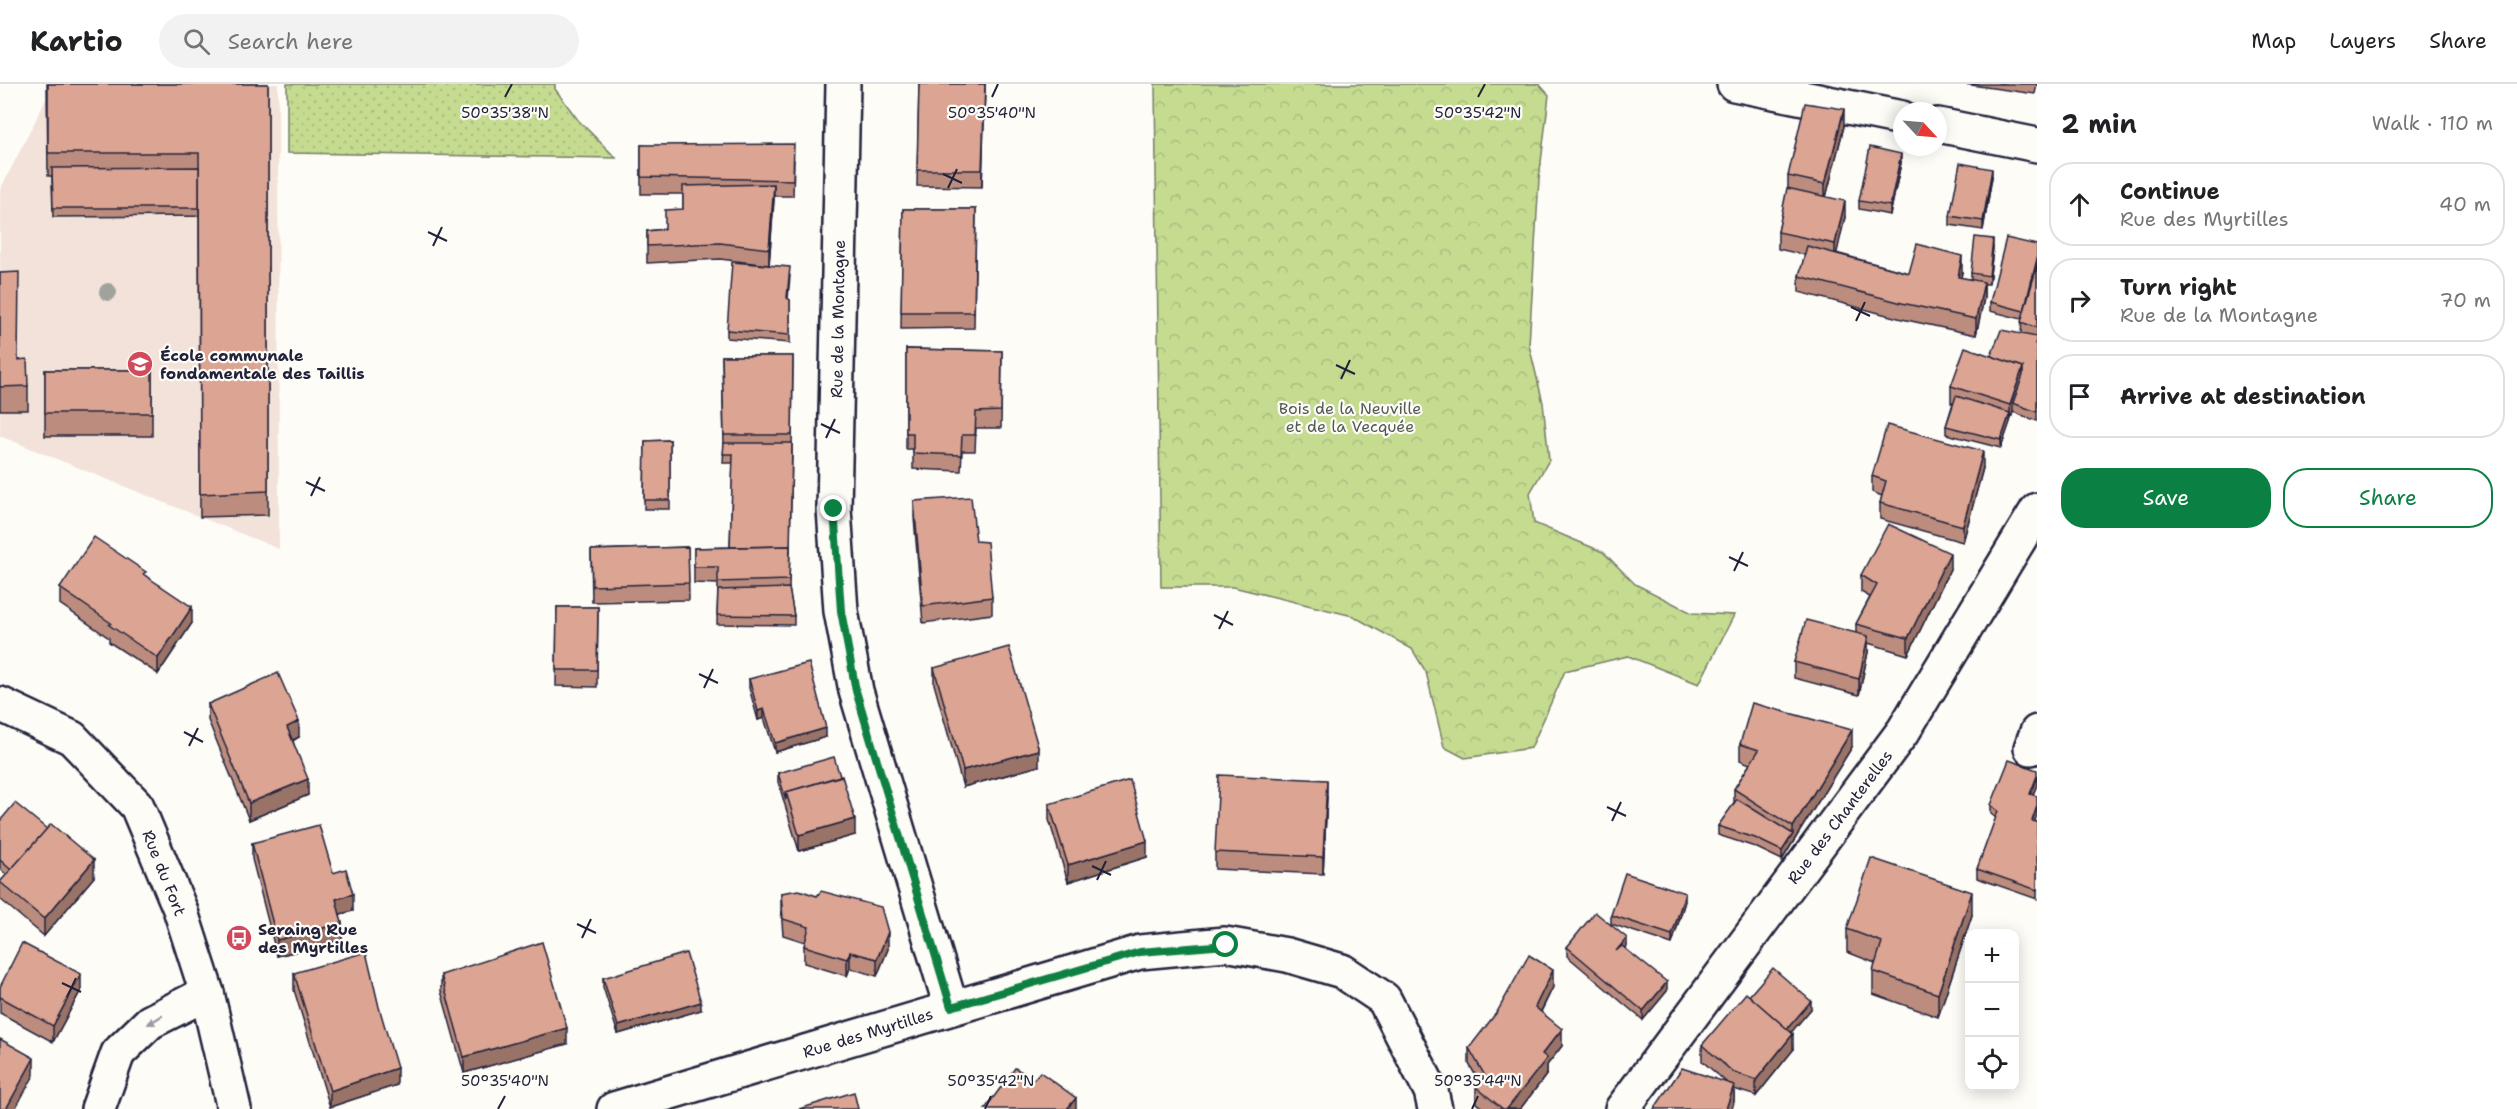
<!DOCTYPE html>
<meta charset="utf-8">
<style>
:root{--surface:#fff;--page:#f2f2f2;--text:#202124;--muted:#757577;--line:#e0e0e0;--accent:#0b8043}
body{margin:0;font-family:"Shantell Sans",sans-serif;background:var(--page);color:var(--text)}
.controls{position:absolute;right:18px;bottom:18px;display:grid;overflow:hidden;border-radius:12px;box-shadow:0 3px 15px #0003}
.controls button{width:54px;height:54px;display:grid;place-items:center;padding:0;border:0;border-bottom:2px solid var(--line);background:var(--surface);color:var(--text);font:30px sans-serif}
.compass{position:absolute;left:1893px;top:18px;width:54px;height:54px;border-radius:50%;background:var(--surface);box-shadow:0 3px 15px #0003;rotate:116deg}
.stop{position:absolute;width:18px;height:18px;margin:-14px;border:4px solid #0b8043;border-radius:50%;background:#fff}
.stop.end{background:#0b8043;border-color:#fff;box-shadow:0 2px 6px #0008}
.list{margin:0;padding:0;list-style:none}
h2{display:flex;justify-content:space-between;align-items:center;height:78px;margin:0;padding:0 24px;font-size:26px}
h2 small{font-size:20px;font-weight:400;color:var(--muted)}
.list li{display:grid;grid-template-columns:39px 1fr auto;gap:18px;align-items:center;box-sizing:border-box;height:84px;margin:0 12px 12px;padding:0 12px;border:2px solid var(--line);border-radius:24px}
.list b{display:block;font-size:22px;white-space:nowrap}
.list p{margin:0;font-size:20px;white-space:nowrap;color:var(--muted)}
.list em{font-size:20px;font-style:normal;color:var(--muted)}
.actions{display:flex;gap:12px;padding:18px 24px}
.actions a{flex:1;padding:14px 0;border:2px solid var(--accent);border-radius:24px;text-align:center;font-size:21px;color:var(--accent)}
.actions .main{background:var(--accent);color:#fff}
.icon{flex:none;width:33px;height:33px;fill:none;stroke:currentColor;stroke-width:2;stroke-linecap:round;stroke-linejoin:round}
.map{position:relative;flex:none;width:2037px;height:1025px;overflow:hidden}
header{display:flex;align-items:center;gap:36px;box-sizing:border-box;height:84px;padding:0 30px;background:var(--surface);border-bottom:2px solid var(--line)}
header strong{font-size:28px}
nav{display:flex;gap:33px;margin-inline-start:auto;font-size:21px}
.search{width:420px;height:54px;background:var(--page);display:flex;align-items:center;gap:15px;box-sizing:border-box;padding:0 21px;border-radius:33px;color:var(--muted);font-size:22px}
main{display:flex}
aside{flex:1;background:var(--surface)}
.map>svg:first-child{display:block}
.built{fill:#f3e2d9}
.grass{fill:url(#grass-dots);stroke:#747e66;stroke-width:1.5}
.forest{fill:url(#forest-crowns);stroke:#747e66;stroke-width:1.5}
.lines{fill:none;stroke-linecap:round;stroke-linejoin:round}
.street-casing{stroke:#22223b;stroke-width:38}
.secondary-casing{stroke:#22223b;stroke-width:38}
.street{stroke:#fdfcf7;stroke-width:33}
.secondary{stroke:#fdfcf7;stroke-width:33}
.tree{fill:#a0a39d}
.wall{fill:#bc8d7e;stroke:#22223b;stroke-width:1.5}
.shaded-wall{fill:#997367;stroke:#22223b;stroke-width:1.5}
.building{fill:#dba493;stroke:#22223b;stroke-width:1.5}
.oneway{fill:#9a9aa2}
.route{stroke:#0b8043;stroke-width:8}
.ticks{fill:none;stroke:#22223b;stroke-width:2}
.labels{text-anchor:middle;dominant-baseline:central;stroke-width:4.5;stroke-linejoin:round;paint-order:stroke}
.street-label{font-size:16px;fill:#22223b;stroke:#fdfcf7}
.poi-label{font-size:16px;font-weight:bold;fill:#22223b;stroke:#fdfcf7;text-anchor:start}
.park-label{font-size:16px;fill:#535a54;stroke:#fdfcf7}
.ticks-label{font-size:15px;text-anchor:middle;fill:#22223b;stroke:#fdfcf7;stroke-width:4.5;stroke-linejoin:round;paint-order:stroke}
</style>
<header>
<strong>Kartio</strong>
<div class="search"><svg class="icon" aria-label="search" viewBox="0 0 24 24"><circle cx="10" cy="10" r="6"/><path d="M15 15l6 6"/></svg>Search here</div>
<nav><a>Map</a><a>Layers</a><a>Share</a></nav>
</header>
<main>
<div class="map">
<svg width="2037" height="1025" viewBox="0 0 2037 1025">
<defs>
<pattern id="grass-dots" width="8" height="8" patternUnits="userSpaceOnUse" patternTransform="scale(1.5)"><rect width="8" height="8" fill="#c5db90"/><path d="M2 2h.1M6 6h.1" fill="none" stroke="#a9bc7d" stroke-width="1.8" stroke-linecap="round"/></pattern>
<pattern id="forest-crowns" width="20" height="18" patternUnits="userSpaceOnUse" patternTransform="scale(1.5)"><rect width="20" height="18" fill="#c5db90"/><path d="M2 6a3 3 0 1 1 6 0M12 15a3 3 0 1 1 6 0" fill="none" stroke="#a9bc7d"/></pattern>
</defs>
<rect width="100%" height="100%" fill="#fdfcf7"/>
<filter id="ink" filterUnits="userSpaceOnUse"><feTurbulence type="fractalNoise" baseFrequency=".0167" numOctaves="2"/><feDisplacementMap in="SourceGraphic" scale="12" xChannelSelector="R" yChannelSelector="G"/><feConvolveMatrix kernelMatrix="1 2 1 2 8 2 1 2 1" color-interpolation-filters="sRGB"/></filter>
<g filter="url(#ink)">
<!-- built -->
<polygon class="built" points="54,0 278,0 279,465 0,352 0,106"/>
<!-- grass -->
<polygon class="grass" points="287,0 555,0 555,5 578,36 616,74 287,69"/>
<!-- forest -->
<polygon class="forest" points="1155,0 1539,0 1549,11 1539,95 1529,261 1543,319 1549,376 1530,409 1534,439 1603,468 1635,500 1692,529 1734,531 1699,600 1628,572 1565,587 1531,664 1465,674 1444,663 1426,588 1412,565 1353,532 1233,503 1161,503"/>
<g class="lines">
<!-- street casing -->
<g class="street-casing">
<g id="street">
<polyline points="843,0 834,425 841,527 856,607 951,923"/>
<polyline points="1734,0 1902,34"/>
<polyline points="1938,41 2037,61"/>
<polyline points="2031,664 2037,648"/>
<polyline points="98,1025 118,969 150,938 207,909"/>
<polyline points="614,1025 1140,868 1225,860 1287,871 1342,887 1384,915 1431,1007 1435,1025"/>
<polyline points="1622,1025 1904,646 2037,426"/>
</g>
</g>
<!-- secondary casing -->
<g class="secondary-casing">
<polyline id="secondary" points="0,620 72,654 137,722 180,825 207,909 234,1025"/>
</g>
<!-- street -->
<use href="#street" class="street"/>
<!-- secondary -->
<use href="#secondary" class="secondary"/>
</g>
<!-- trees -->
<circle class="tree" cx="108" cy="208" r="9"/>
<!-- wall -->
<g class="wall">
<polygon points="47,0 268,0 268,431 200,433 199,92 199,132 53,133 52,92 48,92"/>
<polygon points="919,0 985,0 982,103 917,102"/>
<polygon points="1964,0 2037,0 2035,10"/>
<polygon points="1844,42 1826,113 1845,133 1836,169 1909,189 1962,188 1961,194 1971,195 1971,189 1993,164 1989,200 1984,200 1984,214 1976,251 1902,235 1799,208 1799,192 1805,171 1778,165 1778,148 1788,104 1788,92"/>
<polygon points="641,61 794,76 793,112 774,112 769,181 720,175 647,179 647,147 665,145 683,125 683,110 641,110"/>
<polygon points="1901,79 1890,131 1859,125 1859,117"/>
<polygon points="1992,93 1983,146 1950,141 1950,132"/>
<polygon points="903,125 976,125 974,244 901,245"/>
<polygon points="2037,161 2037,337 2013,328 2001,364 1946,350 1946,342 1953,319 1951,319 1951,302 2021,250 2022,235 1990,227 1990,218"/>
<polygon points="0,189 18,276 28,302 28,326 0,326"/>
<polygon points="790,192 788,215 790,216 790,259 727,254 727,246"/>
<polygon points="906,265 1002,267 1001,344 976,344 975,367 962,367 961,387 913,385 913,365 906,365"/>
<polygon points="722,272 793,272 792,368 789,505 794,532 794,541 717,540 718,500 694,499 694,464 730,463 733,379 723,379 724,361"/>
<rect x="45" y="286" width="107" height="66"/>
<polygon points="670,356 670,425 644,425 645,357"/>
<polygon points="1983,384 1963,458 1880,435 1880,419 1882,412 1872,408 1872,392"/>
<polygon points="914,417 976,457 992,513 992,530 923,539 914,434"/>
<polygon points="688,463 689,516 592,518 591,466"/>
<polygon points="1950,485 1908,571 1868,559 1868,568 1859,611 1794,594 1794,578 1856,549 1856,540 1870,513 1861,508 1861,491"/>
<polygon points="146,492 192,539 158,590 109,558 109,554 60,520 60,504"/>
<polygon points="557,523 598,523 597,603 556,602"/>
<polygon points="934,584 1039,682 963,703 934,600"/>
<polygon points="749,595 826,653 775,668 764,634 758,636 749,604"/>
<polygon points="208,620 299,653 293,657 308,711 249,736 208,636"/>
<polygon points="1740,660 1852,663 1782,776 1755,763 1718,751 1718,742 1734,720 1734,705 1750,680 1740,676"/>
<polygon points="778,689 855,751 799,767 778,698"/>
<polygon points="2033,711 2035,738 2037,738 2037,815 1977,794 1977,785 1996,734 1991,730 1991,721"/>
<polygon points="1327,713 1323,790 1215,785 1215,768"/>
<polygon points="1049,720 1147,773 1068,798 1049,736"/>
<polygon points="0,737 94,793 44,852 0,815 0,798 7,791 0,785"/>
<polygon points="252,759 333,789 353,827 340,830 342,856 277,872 252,775"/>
<polygon points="781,809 888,865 877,892 850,884 847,892 804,879 804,862 805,858 783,851 781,825"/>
<polygon points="1685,817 1672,860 1611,840 1611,831"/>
<polygon points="1972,831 1938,933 1873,910 1873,887 1875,879 1847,868 1847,845"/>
<polygon points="1627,862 1626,865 1667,907 1643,936 1567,872 1567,863"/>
<polygon points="294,889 397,1001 330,1023 294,906"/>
<polygon points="441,891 567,960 464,989 441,907"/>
<polygon points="603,894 701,926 618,950 603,903"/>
<polygon points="0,903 81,906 53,958 0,929"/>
<polygon points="1553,903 1541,928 1562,962 1547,981 1547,990 1520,1025 1484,1025 1476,1019 1476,1003 1480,999 1469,980 1469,964"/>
<polygon points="1749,912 1811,925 1791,948 1793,966 1756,1012 1734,1005 1734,1018 1726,998 1702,977 1702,961"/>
</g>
<!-- shaded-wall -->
<g class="shaded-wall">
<polygon points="985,0 982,103 982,86"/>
<polygon points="1844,25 1844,42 1825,117 1825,100"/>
<polygon points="1901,70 1901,79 1890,131 1890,122"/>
<polygon points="1992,85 1992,93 1983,146 1983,137"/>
<polygon points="774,100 774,117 769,181 769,165"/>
<polygon points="1845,117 1845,133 1835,177 1835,160"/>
<polygon points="1993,155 1993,164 1989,200 1989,192"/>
<polygon points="1962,172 1962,188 1958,210 1958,193"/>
<polygon points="2037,175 2037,184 2024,227"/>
<polygon points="1984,198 1984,214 1976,251 1976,235"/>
<polygon points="2023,283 2023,300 2013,319 2013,328 2010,338 2010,321"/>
<polygon points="2010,329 2010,338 2001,364 2001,356"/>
<polygon points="1983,367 1983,384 1963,458 1963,442"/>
<polygon points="1950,469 1950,485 1908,571 1908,554"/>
<polygon points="192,523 192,539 158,590 158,574"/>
<polygon points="1868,552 1868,568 1859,611 1859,595"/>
<polygon points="764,625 764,634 758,636 758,627"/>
<polygon points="299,637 299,653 287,659 287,643"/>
<polygon points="826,644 826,653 775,668 775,659"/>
<polygon points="1852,646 1852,663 1782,776 1782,767 1793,750 1793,743"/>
<polygon points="1039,666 1039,682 963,703 963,686"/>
<polygon points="2037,692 2037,701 2030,718 2030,710"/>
<polygon points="308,695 308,711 249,736 249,719"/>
<polygon points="1327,696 1327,713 1323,790 1323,773"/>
<polygon points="2037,722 2037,731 2032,746 2032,737"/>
<polygon points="855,735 855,751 799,767 799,751"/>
<polygon points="1147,757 1147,773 1068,798 1068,781"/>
<polygon points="94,776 94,793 44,852 44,835"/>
<polygon points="1972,808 1972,831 1938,933 1938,910"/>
<polygon points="1685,809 1685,817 1672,860 1672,851"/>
<polygon points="353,810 353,827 336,831 336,815"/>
<polygon points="342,839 342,856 277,872 277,856"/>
<polygon points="888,848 888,865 877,892 877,875"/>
<polygon points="1627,854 1627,862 1616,876 1616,867"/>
<polygon points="850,868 850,884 847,892 847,875"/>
<polygon points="1553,886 1553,903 1535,939 1535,923"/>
<polygon points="81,890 81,906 53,958 53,942"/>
<polygon points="1667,898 1667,907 1643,936 1643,927"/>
<polygon points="1811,917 1811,925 1783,958 1783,949"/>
<polygon points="701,918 701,926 618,950 618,942"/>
<polygon points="567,944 567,960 464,989 464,973"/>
<polygon points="1562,945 1562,962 1547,981 1547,990 1520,1025 1507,1025 1542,970"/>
<polygon points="1793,950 1793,966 1756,1012 1756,996"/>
<polygon points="34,974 34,991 15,1025 6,1025"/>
<polygon points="397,984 397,1001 330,1023 330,1007"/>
<polygon points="1734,1001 1734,1018 1732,1025 1726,1025"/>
<polygon points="1076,1014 1076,1025 1067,1025"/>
</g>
<!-- building -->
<g class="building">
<polygon points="48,0 268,0 268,407 200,410 199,69 48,69"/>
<polygon points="919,0 985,0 982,86 917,86"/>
<polygon points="1805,19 1844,25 1825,100 1788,92"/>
<polygon points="794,60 793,96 641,93 641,61"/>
<polygon points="1870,63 1901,70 1890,122 1859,117"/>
<polygon points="1960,79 1992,85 1983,137 1950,132"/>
<polygon points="199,83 199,124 53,124 52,84"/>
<polygon points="774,100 769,165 720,159 647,162 647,147 665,145 665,126 683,125 683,102"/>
<polygon points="1787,104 1845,117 1835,160 1778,148"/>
<polygon points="903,125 976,125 974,228 901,228"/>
<polygon points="1975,153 1993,155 1989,192 1971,189"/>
<polygon points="2006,154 2037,161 2037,175 2024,227 1990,218"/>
<polygon points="1917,160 1962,172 1958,193 1984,198 1976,235 1902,219 1799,192 1807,162 1909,189"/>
<polygon points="732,178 790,183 787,214 790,216 790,251 727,246"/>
<polygon points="2037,182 2037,244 2021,238"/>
<polygon points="19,188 18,276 27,275 28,302 0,303 0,189"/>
<polygon points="2001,246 2037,253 2035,260 2037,261 2037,328 2013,319 2023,291 2023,283 1991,272"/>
<polygon points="1965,263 2023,283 2010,321 1951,302"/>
<polygon points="906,265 1002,267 1001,327 976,328 975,351 962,351 961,371 913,369 913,349 906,349"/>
<polygon points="722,272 793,272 792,351 724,351"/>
<rect x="45" y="286" width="107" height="43"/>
<polygon points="1956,312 2010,329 2001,356 1946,342"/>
<polygon points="1887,341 1983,367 1963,442 1880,419 1886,397 1872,392"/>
<polygon points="670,356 670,416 644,416 645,357"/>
<polygon points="724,359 792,359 790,469 790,462 730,463 733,370 723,370"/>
<polygon points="971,413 976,457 987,458 992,513 923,522 914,417"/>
<polygon points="1888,440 1950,469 1908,554 1856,540 1877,501 1861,491"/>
<polygon points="94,453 146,488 143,490 192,523 158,574 109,541 111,539 60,504"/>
<polygon points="790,462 789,496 718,498 718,483 694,483 694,464"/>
<polygon points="688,463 689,499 592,502 591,466"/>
<polygon points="789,504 794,532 717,531 718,506"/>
<polygon points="557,523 598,523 597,586 556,586"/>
<polygon points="1806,536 1868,552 1859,595 1794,578"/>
<polygon points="1009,563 1039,666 963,686 934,584"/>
<polygon points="809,579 826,644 775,659 764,625 758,627 749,595"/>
<polygon points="278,589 299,637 287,643 308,695 249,719 208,620"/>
<polygon points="1752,619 1852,646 1793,743 1734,705 1759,666 1740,660"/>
<polygon points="834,673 840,692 786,708 786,716 778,689"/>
<polygon points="2009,676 2037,686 2037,692 2030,710 2037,712 2037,722 2032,737 2037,738 2037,806 1977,785 1998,727 1991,721"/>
<polygon points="1219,691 1327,696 1323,773 1215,768"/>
<polygon points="842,692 855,735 799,751 786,708"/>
<polygon points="1130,696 1147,757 1068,781 1049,720"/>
<polygon points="1737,715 1793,750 1782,767 1755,754 1718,742"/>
<polygon points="15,719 47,745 11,786 0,776 0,737"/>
<polygon points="51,740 94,776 44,835 0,798"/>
<polygon points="319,741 333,789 346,785 353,810 336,815 342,839 277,856 252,759"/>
<polygon points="1871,774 1972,808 1938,910 1873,887 1882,858 1847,845"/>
<polygon points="1625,789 1685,809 1672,851 1611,831"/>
<polygon points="799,806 817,812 821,807 881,823 888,848 877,875 850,868 847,875 804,862 809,843 783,835 781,809"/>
<polygon points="1595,828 1627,854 1616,867 1622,862 1667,898 1643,927 1567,863"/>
<polygon points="542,858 567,944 464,973 441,891"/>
<polygon points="22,859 81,890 53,942 0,913 0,903"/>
<polygon points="366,868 379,923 397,984 330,1007 294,889"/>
<polygon points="686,869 701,918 618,942 603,894"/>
<polygon points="1529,871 1553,886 1535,923 1562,945 1542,970 1547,974 1507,1025 1503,1025 1476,1003 1485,992 1469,964 1497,928"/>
<polygon points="1773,884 1811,917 1787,945 1749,912"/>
<polygon points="1746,909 1793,950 1756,996 1733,988 1702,961"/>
<polygon points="0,955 34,974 6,1025 0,1025"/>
<polygon points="1015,984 1034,995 1040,988 1076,1014 1067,1025 985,1025"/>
<polygon points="1682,984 1734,1001 1726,1025 1654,1025"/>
<polygon points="854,1008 858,1025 799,1025"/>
</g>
<!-- one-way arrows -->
<defs><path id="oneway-solid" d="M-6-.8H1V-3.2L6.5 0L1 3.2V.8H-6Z" transform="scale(1.5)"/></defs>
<use class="oneway" href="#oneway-solid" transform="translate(155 936) rotate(149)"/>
</g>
<g class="lines" filter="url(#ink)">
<!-- route -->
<polyline class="route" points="834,425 841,527 856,607 951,923 1140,868 1226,861"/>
</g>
<!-- ticks -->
<path class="ticks" d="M505,13L512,0M992,13L998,0M1478,13L1485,0M943,90L962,99M948,104L957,85M428,148L447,157M433,162L442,143M1851,223L1870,232M1856,237L1865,218M1336,281L1355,290M1341,295L1350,276M821,340L840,349M826,354L835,335M306,398L325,407M311,412L320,393M1729,473L1748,482M1734,487L1743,468M1214,531L1233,541M1219,545L1228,527M699,590L718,599M704,604L713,585M184,648L203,658M189,662L198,644M1607,723L1626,732M1612,737L1621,718M1092,782L1111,791M1097,796L1106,777M577,840L596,849M582,854L591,835M62,899L81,908M67,913L76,894M498,1025L505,1012M985,1025L991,1012M1472,1025L1478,1012"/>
<!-- icons -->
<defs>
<g id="school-disc" transform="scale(1.35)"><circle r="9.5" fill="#d1495b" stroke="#fdfcf7"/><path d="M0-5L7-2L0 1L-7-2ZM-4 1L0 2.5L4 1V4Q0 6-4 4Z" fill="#fff"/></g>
<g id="bus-disc" transform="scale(1.35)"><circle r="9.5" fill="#d1495b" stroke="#fdfcf7"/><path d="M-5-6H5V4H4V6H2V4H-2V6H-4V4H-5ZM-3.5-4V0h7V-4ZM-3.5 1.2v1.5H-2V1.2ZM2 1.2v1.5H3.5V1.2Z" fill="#fff"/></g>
</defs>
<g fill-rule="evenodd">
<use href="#school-disc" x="140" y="280"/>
<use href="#bus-disc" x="239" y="854"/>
</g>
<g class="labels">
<!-- street labels -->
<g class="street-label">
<text transform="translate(838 235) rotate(-89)">Rue de la Montagne</text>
<text transform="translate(1840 733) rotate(-53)">Rue des Chanterelles</text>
<text transform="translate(164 789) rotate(68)">Rue du Fort</text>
<text transform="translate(868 949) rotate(-17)">Rue des Myrtilles</text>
</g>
<!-- poi labels -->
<g class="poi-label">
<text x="160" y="271">École communale<tspan x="160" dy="18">fondamentale des Taillis</tspan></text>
<text x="258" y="845">Seraing Rue<tspan x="258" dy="18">des Myrtilles</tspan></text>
</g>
<!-- park labels -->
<g class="park-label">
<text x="1350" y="324">Bois de la Neuville<tspan x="1350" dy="18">et de la Vecquée</tspan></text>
</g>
</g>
<g class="ticks-label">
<text x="505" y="34">50°35'38"N</text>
<text x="992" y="34">50°35'40"N</text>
<text x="1478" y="34">50°35'42"N</text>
<text x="505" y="1002">50°35'40"N</text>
<text x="991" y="1002">50°35'42"N</text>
<text x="1478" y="1002">50°35'44"N</text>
</g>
</svg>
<div class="controls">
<button>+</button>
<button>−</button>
<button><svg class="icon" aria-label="locate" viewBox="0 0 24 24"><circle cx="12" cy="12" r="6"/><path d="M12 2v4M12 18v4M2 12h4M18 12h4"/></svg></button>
</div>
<svg class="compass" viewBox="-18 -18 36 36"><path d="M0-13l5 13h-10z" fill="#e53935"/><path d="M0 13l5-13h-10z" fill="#757577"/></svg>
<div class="stop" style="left:1226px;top:861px"></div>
<div class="stop end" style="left:834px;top:425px"></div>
</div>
<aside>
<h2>2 min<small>Walk · 110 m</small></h2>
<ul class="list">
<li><svg class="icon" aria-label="ahead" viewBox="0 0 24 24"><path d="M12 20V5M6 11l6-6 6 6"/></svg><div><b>Continue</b><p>Rue des Myrtilles</p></div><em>40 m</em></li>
<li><svg class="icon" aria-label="right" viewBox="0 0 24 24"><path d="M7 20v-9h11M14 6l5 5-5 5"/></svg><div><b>Turn right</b><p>Rue de la Montagne</p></div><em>70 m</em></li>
<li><svg class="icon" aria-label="arrive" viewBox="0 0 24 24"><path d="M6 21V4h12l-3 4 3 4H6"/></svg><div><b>Arrive at destination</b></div></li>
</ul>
<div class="actions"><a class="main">Save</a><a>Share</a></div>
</aside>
</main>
